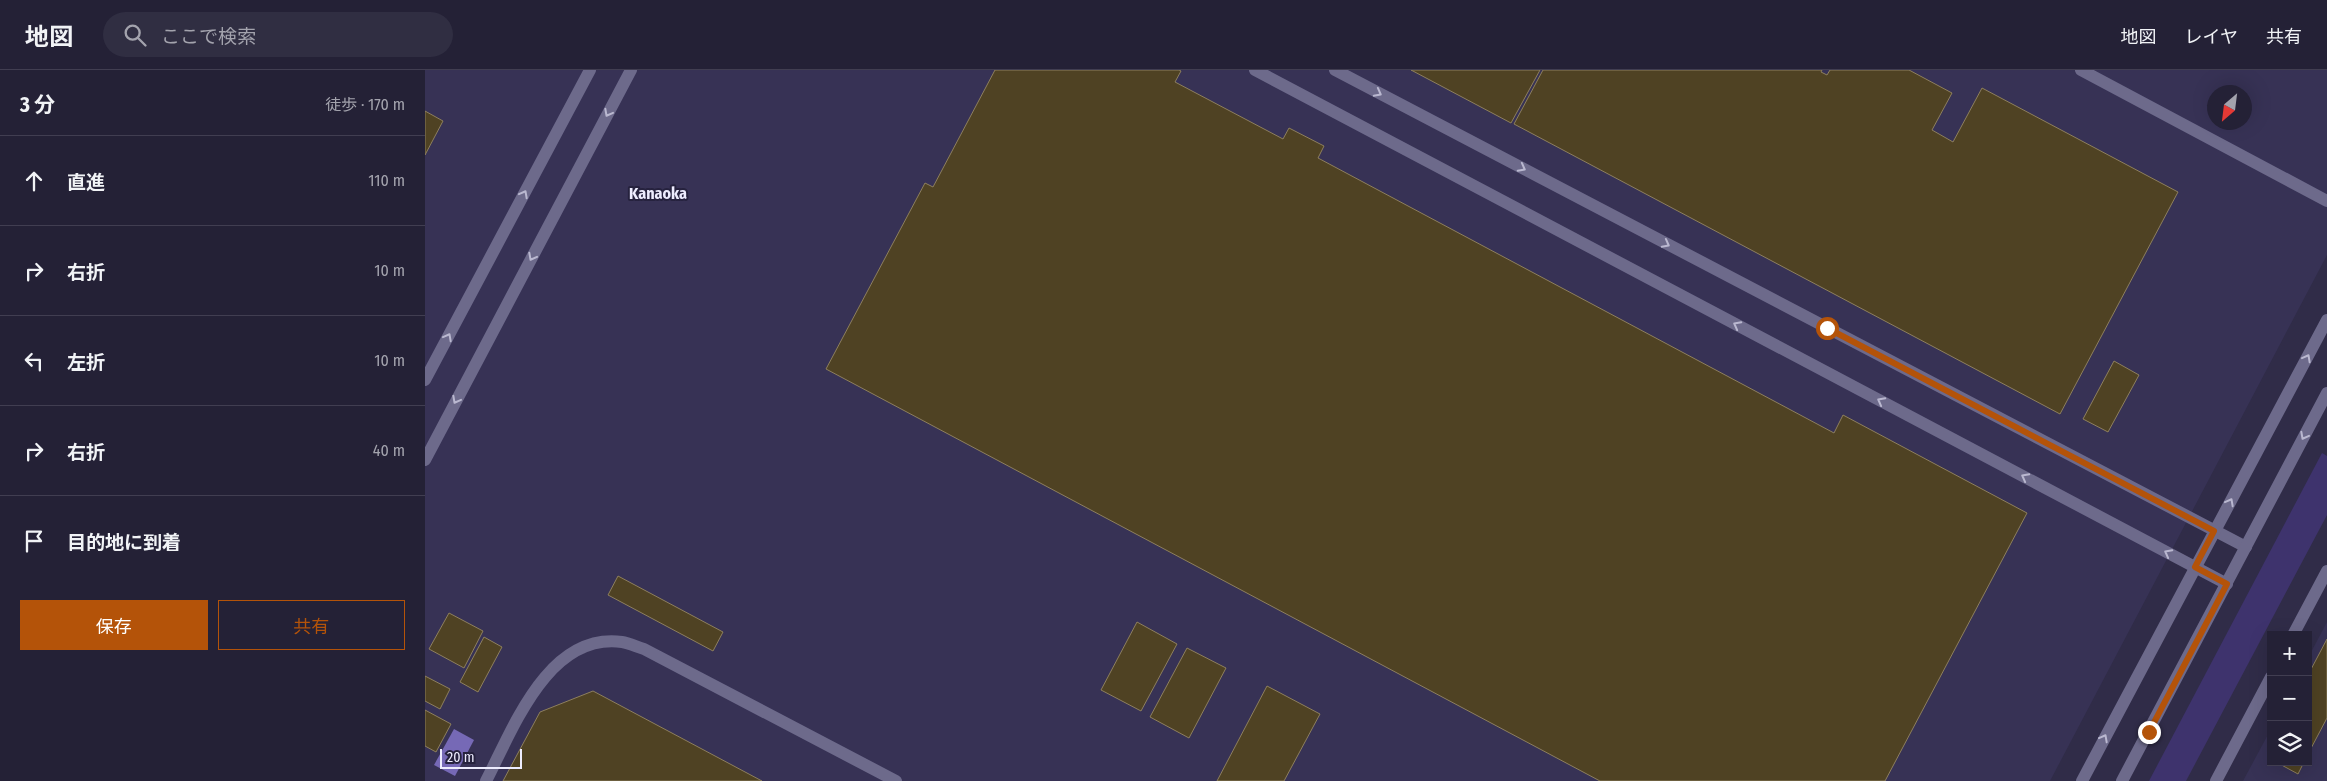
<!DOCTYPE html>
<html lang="ja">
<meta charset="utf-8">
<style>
:root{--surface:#242136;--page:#302e42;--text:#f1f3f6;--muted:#a3a3ad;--line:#413e51;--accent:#b45309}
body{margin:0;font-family:"Fira Sans Condensed","Noto Sans JP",sans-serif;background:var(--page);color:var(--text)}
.controls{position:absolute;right:15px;bottom:15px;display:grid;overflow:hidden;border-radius:0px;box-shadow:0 5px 20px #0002}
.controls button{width:45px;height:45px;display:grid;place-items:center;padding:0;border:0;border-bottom:1px solid var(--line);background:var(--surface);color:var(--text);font:25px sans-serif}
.compass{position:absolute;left:1782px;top:15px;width:45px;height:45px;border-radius:50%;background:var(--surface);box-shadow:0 5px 20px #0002;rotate:208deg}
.scale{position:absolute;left:15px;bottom:12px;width:82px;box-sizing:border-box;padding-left:5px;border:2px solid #edecfe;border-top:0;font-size:14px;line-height:18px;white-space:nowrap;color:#edecfe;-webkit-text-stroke:4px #26223e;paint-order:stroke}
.stop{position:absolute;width:15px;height:15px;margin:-11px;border:4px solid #b45309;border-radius:50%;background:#fff}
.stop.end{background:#b45309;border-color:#fff;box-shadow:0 1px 5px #0008}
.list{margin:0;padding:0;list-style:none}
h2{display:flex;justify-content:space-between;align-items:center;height:65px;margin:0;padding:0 20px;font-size:21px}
h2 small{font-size:16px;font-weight:400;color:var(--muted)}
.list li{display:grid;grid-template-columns:32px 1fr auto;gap:15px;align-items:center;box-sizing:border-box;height:90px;padding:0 20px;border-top:1px solid var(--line)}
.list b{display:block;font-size:19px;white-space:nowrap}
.list em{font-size:16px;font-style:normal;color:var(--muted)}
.actions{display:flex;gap:10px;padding:15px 20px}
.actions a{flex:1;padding:11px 0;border:1px solid var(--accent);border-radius:0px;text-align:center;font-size:18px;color:var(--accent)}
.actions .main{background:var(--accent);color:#fff}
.icon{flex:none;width:28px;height:28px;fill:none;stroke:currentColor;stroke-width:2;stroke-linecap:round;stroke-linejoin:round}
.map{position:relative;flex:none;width:1902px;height:711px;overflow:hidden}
header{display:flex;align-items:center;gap:30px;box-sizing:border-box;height:70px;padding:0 25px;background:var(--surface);border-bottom:1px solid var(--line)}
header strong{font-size:24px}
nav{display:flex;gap:28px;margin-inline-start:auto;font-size:18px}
.search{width:350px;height:45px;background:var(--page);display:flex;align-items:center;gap:12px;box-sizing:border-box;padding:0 18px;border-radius:28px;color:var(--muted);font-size:19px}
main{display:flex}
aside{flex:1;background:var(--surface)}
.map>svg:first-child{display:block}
.built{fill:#373255;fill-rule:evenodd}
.green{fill:#3e336d}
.water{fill:#7669b6}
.building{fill:#4f4223;stroke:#8d7f5e}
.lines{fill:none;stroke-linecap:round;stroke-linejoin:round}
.minor{stroke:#6d6a8b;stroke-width:12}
.oneway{stroke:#bab8d0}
.route{stroke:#b45309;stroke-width:6}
.labels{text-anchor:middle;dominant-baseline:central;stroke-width:4;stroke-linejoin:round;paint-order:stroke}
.quarter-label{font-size:16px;font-weight:bold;fill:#edecfe;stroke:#26223e}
</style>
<header>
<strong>地図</strong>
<div class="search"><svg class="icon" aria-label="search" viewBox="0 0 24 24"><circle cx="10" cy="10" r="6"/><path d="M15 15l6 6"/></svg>ここで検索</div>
<nav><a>地図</a><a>レイヤ</a><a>共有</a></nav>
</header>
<main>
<aside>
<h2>3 分<small>徒歩 · 170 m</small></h2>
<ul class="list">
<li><svg class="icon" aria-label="ahead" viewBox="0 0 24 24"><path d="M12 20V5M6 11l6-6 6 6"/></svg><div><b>直進</b></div><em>110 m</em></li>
<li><svg class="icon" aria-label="right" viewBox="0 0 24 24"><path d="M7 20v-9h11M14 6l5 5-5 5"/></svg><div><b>右折</b></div><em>10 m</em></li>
<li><svg class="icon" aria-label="left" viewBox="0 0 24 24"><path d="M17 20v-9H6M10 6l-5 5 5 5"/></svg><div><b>左折</b></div><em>10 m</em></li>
<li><svg class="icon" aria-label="right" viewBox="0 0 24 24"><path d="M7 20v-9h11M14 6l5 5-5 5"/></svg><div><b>右折</b></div><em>40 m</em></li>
<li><svg class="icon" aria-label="arrive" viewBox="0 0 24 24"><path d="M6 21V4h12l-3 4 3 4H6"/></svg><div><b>目的地に到着</b></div></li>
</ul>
<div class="actions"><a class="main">保存</a><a>共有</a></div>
</aside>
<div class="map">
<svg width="1902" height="711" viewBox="0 0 1902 711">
<rect width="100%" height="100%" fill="#302c48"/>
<!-- built -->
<g class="built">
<path d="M0,0H1902V185L1625,711H0ZM1790,22H1820V52H1790Z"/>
<polygon points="1902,552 1902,711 1818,711 1846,659 1846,692 1883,692 1883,588"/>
</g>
<!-- green -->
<polygon class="green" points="1897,383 1902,386 1902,445 1761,711 1724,711"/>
<!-- water -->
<polygon class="water" points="29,659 49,670 30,706 9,695"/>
<!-- building -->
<g class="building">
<polygon points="570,0 754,0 756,1 750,12 858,69 864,58 899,76 893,88 1409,363 1418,345 1602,443 1460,711 1175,711 401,299 500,113 508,117"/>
<polygon points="986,0 1115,0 1086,53"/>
<polygon points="1118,0 1397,0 1396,2 1402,5 1405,0 1484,0 1527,23 1507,60 1528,72 1557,18 1753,122 1635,344 1089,54"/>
<polygon points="0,41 18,51 0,85"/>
<polygon points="1689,291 1714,305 1683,362 1658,349"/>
<polygon points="193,506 298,562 288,581 183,525"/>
<polygon points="24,543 58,561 39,598 4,579"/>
<polygon points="712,552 752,574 716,641 676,620"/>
<polygon points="59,567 77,577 53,622 35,612"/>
<polygon points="1902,569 1902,648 1883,684 1883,605"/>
<polygon points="762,578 801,598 764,668 725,647"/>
<polygon points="0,606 25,619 15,639 0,631"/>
<polygon points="842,616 895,644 859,711 792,711"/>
<polygon points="168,621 337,711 78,711 115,642"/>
<polygon points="0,640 26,654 11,682 0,676"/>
<polygon points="1851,692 1879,692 1873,704"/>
</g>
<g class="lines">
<!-- minor -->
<g class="minor">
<polyline points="830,0 1802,514"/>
<polyline points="910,0 1821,477"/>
<polyline points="1656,0 1902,131"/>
<polyline points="0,310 165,0"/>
<polyline points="0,390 206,0"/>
<polyline points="1868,565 1902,501"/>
<path d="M61,711C88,659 123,562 197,572C204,573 212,577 219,579L471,711"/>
<polyline points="1657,711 1902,250"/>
<polyline points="1697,711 1902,323"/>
<polyline points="1791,711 1846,607"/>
</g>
</g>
<!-- one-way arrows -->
<defs><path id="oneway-chevron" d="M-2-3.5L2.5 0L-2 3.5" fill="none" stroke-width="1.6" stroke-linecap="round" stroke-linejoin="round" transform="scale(1.25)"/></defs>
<g class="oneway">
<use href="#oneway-chevron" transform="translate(953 23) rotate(28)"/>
<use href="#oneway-chevron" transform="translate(183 43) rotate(118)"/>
<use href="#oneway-chevron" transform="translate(1097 98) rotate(28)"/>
<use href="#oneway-chevron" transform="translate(99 124) rotate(-62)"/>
<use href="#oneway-chevron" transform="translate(1241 174) rotate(28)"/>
<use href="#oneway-chevron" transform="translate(107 187) rotate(118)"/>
<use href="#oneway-chevron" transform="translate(1312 255) rotate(-152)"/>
<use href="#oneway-chevron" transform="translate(23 267) rotate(-62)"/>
<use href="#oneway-chevron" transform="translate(1882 288) rotate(-62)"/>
<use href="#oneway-chevron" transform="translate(31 330) rotate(118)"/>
<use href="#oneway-chevron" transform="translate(1456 331) rotate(-152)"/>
<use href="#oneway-chevron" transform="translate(1879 366) rotate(118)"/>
<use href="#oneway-chevron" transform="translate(1600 407) rotate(-152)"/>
<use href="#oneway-chevron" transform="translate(1805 432) rotate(-62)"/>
<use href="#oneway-chevron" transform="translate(1743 483) rotate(-152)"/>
<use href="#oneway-chevron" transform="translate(1679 668) rotate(-62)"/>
</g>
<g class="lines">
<!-- route -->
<polyline class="route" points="1402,258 1789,461 1770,497 1802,514 1724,662"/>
</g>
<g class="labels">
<!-- quarter labels -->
<g class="quarter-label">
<text x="233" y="123">Kanaoka</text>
</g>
</g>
</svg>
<div class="controls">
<button>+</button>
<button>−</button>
<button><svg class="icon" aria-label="layers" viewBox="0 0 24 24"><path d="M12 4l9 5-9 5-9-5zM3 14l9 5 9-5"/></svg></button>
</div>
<svg class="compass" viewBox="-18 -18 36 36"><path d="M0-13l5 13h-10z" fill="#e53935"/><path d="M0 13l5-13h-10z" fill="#a3a3ad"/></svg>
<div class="scale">20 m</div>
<div class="stop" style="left:1402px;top:258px"></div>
<div class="stop end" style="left:1724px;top:662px"></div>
</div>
</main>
